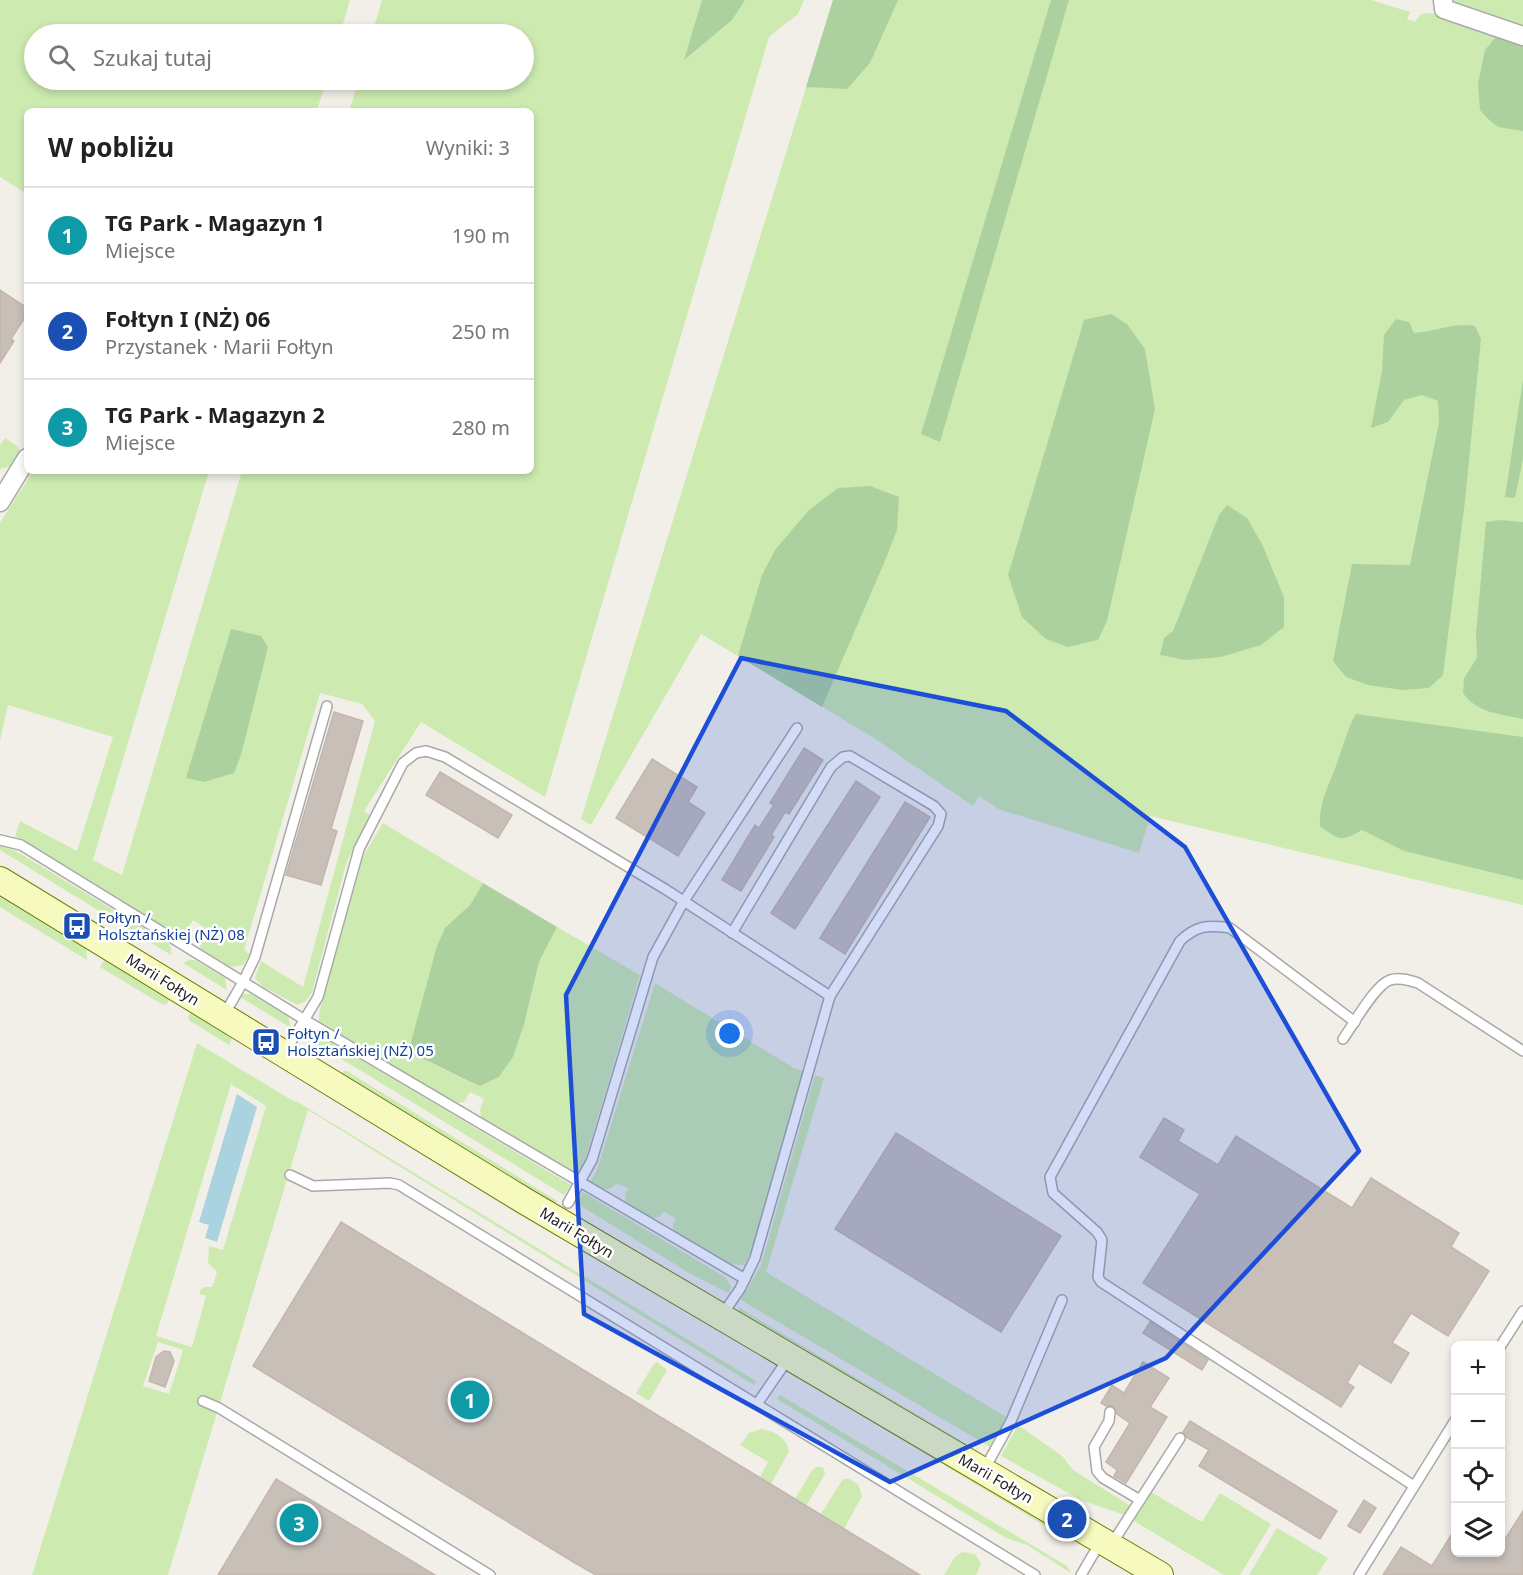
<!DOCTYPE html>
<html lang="pl">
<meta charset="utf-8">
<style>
:root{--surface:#fff;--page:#f6f6f6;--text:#222;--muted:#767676;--line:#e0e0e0;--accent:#7c3aed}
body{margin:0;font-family:"Noto Sans",sans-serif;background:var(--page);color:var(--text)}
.controls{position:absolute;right:18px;bottom:18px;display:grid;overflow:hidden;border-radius:9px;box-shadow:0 3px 9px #0003}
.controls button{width:54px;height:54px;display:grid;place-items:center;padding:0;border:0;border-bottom:2px solid var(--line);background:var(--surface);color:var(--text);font:30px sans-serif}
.you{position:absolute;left:730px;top:1034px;width:21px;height:21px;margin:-15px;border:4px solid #fff;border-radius:50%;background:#1a73e8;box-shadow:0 0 0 9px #1a73e833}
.badge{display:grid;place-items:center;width:39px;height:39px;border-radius:50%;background:var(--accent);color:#fff;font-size:20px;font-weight:700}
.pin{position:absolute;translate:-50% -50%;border:3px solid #fff;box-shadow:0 2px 6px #0006}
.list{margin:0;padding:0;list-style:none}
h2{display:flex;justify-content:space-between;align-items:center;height:78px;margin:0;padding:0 24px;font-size:26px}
h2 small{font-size:20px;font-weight:400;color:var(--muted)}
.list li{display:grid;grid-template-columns:39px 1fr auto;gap:18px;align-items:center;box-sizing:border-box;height:96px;padding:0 24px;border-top:2px solid var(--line)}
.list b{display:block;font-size:22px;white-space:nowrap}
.list p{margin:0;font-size:20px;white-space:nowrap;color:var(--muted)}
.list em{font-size:20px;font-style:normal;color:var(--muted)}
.icon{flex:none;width:33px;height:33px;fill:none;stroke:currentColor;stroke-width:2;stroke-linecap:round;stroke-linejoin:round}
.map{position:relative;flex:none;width:1523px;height:1575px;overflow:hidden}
.search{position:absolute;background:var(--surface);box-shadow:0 3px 9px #0003;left:24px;top:24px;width:510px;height:66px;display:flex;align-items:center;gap:15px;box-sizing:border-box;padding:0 21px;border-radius:33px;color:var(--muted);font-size:22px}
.panel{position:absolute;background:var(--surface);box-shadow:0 3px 9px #0003;left:24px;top:108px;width:510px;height:366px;border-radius:9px}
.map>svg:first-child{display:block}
.grass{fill:#cdebb0;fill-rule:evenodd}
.forest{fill:#add19e}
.water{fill:#aad3df}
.building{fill:#c7bfb8;stroke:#c4b6ab;stroke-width:1.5}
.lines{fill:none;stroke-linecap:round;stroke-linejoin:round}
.lane-casing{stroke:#a9a9a9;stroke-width:12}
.street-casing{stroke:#a9a9a9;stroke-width:21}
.secondary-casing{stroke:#707d05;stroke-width:28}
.lane{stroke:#fff;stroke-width:9}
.street{stroke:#fff;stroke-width:18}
.secondary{stroke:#f7fabf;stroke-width:26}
.marked{fill:#1d4ed8;fill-opacity:0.2;stroke:#1d4ed8;stroke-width:4.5;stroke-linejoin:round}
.labels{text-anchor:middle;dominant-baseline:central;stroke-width:5;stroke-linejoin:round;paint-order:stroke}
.transit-label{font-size:15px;fill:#164399;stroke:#fff;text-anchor:start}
.street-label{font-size:15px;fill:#222;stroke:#fff}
</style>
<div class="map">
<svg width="1523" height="1575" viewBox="0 0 1523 1575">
<rect width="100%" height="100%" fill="#f2efe9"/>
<!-- grass -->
<g class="grass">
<polygon points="0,0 350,0 340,34 34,34 34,80 326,80 317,111 27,111 27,194 0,177"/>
<polygon points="382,0 804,0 798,14 769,37 545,797 421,722 364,811 370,815 347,861 312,992 306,1001 297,1005 262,986 255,978 261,961 303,987 375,721 362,704 320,693 244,950 250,954 243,965 230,967 201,949 198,940 204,927 193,920 186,931 173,933 15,836 20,821 77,851 113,737 8,705 0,741 0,523 33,471 209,471 93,860 122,875 242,471 531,471 531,111 349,111 359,80 524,80 524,34 372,34"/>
<polygon points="833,0 1371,0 1410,12 1407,19 1415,22 1421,14 1431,13 1523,38 1523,905 1150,816 1139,853 998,809 979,796 973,806 874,738 701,634 591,825 581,819"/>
<polygon points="1448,0 1523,0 1523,30 1466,12"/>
<polygon points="5,438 17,446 24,457 17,465 0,469 0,445"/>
<path d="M383,823L483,883L470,905L460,915L408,1053C433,1061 454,1077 480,1086L499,1077L513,1057L524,1025L539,962L557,927L640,975L584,1164L577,1175L481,1118L480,1109L484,1099L470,1092L464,1102L455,1103L319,1021V1013L363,856Z"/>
<polygon points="0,846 16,851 168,943 171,948 171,955 0,850"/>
<polygon points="0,889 86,945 87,960 0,907"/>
<polygon points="105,959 109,959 170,996 168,1003 163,1005 100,967"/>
<polygon points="189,960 195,960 225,978 227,990 183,963"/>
<path d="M655,983L794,1068L803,1071L752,1250L744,1265L730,1264L673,1231V1223L676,1219L664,1211L659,1217L651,1218L626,1202L625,1194L629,1189L617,1183C608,1194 601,1188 590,1182L597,1170Z"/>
<polygon points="244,994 251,994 288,1016 291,1028 240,997"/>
<polygon points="191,1011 200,1013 232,1039 229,1045 190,1021 188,1018"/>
<polygon points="312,1033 321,1036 571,1185 564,1195 304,1036"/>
<path d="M197,1043L295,1102L296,1101L756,1381L754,1385L308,1110L168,1575H32ZM231,1084L266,1106L223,1250L209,1246L208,1263L217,1272L212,1287H204L200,1290V1294L206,1296L192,1347L156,1336ZM158,1342L183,1350L169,1394L143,1386Z"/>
<polygon points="344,1071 347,1071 559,1202 548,1203 339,1076"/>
<polygon points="815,1075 824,1078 766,1272 1006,1417 990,1447 741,1300 761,1265"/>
<polygon points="583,1192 725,1277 731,1287 729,1293 691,1274 576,1203"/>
<polygon points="738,1307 983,1454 978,1455 741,1317"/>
<polygon points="657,1362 667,1370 649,1401 636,1393 654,1364"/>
<polygon points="798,1377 1074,1541 1073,1543"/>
<polygon points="780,1395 1067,1566 1071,1573 1027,1545 1006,1538 777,1399"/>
<polygon points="1018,1425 1062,1456 1073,1470 1131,1506 1125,1515 1083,1501 1001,1456"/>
<path d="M762,1429C774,1431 787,1438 789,1451L771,1484L760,1477L768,1462L740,1445L749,1433Z"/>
<polygon points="816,1467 823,1467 825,1474 806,1506 795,1499 812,1470"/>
<polygon points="843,1479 849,1479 858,1484 862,1496 844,1529 821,1514"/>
<polygon points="1151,1492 1202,1522 1220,1493 1271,1524 1240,1575 1224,1575 1134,1521"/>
<polygon points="1277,1528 1328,1558 1317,1575 1249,1575"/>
<polygon points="962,1552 975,1554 981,1564 976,1575 944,1575 955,1557"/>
</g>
<!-- forest -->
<g class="forest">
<polygon points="702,0 745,0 732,20 684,60"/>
<polygon points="833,0 898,0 870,63 847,89 806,87"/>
<polygon points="1051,0 1069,0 940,442 921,434"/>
<polygon points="1495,38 1506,38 1523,43 1523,131 1498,127 1487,118 1480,110 1478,84 1485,50"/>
<polygon points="1111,314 1127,324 1145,349 1155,409 1107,621 1098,640 1068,647 1046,639 1022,617 1008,575 1084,320"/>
<path d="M1396,319L1409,322L1414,333C1435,332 1454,322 1475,326L1481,339L1465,501L1443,675L1429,688L1402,690L1368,685L1346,677L1333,661L1352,564L1410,565L1439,422L1438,401L1422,395L1404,400L1388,422L1371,428L1382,371L1384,335Z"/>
<polygon points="1523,379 1523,459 1515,498 1505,497"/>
<polygon points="870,486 899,497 897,530 884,563 822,707 738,656 762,575 775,550 808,511 838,488"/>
<polygon points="1227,505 1247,518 1262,544 1284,597 1284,627 1261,645 1221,657 1185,660 1160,655 1164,638 1173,631 1219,515"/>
<path d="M1500,520L1523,522V719C1500,714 1477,713 1463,693L1464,678L1477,658L1476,634L1486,522Z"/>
<polygon points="231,629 261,636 268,647 241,755 234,773 204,782 186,778"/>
<path d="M1356,714L1523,737V880L1404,851L1362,830C1341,842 1340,841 1320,826C1318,803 1330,784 1337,763C1343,747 1347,729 1356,714Z"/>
<path d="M483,883L557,927L539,962L524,1025L513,1057L499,1077L480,1086C454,1076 433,1061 408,1053L437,946L445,928L470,905Z"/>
</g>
<!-- water -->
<polygon class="water" points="237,1094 257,1107 217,1242 205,1238 209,1225 199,1222"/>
<!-- building -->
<g class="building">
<polygon points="0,290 27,308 27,314 11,339 14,341 0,363"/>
<polygon points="334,712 363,721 331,829 337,831 321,885 286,875"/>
<polygon points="804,748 823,760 789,814 785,812 771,835 774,837 741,891 722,880 755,825 759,828 774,805 770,803"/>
<polygon points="652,759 697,787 688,802 705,813 678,856 616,818"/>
<polygon points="440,772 512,815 498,838 426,795"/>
<polygon points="856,781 880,797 795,929 771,913"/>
<polygon points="905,802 930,817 845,954 820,938"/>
<polygon points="1164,1118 1184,1130 1178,1141 1218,1165 1236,1136 1352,1208 1371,1178 1459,1233 1451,1247 1489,1271 1448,1336 1411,1313 1392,1343 1409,1353 1391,1383 1359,1363 1347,1383 1354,1387 1341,1407 1143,1283 1200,1194 1140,1157"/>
<polygon points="896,1133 1061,1236 1001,1332 835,1229"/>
<polygon points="341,1222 795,1499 920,1575 596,1575 575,1563 253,1366"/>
<polygon points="1150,1322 1208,1360 1202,1370 1143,1333"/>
<polygon points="164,1351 170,1352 174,1361 165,1387 149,1381 156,1357"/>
<polygon points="1143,1362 1169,1378 1150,1407 1167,1417 1126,1483 1114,1476 1117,1470 1106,1462 1130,1423 1117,1414 1113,1406 1106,1406 1101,1403 1112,1385 1124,1393"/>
<polygon points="1190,1421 1337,1511 1320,1539 1199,1466 1209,1450 1186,1437 1183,1432"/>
<polygon points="276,1479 296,1491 435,1575 218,1575"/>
<polygon points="1364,1500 1376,1508 1360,1533 1348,1526"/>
<polygon points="1523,1511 1523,1575 1383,1575 1401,1547 1432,1566 1455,1529 1455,1552 1500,1552 1500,1547"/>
</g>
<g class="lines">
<!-- lane casing -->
<g class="lane-casing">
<g id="lane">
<polyline points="0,840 21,845 305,1020 745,1279"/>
<polyline points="732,933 831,767 843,757 850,756 934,806 941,814 938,826 830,996"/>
<polyline points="224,1015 243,982 255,957 327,706"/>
<path d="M1355,1022L1230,928C1207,925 1197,925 1180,941L1050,1177L1053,1193L1097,1232L1102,1240L1098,1277L1101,1282L1414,1486"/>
<path d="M1343,1039C1353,1025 1375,985 1390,980C1399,977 1409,980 1418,983L1523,1051"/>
<polyline points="285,1052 318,997 359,849 403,763 416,753 426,751 445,757 665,889 830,996 755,1258 740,1289 722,1315"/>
<polyline points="290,1175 313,1186 390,1183 399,1185 1035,1575"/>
<polyline points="568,1203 592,1160 653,957 684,901 797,728"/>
<polyline points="1500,1347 1523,1311"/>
<polyline points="203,1401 219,1408 490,1575"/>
<polyline points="757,1404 788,1359"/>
<polyline points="1110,1412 1109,1421 1094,1447 1097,1471 1103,1478 1140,1500"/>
<polyline points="985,1468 1011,1421 1062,1300"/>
<polyline points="1111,1545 1180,1438"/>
<polyline points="1081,1575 1101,1541"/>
<polyline points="1359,1575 1456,1419"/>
</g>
</g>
<!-- street casing -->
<g class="street-casing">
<g id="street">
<polyline points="1443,0 1444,9 1523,36"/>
<polyline points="0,502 27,458"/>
</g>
</g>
<!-- secondary casing -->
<g class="secondary-casing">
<polyline id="secondary" points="0,880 523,1200 1160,1575"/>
</g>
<!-- lane -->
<use href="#lane" class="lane"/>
<!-- street -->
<use href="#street" class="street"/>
<!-- secondary -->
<use href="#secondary" class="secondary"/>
</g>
<!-- marked area -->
<path class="marked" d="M741,658L1006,711L1185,847L1359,1151L1166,1358L890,1482L584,1314L566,995Z"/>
<!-- icons -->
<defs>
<g id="bus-square" transform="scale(1.5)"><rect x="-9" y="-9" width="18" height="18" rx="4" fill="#1a4fb4" stroke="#fff"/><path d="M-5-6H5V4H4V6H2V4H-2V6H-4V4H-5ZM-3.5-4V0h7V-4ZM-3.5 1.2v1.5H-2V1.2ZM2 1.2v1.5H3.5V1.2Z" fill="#fff"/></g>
</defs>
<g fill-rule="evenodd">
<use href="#bus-square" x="77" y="926"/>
<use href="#bus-square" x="266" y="1042"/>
</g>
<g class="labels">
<!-- transit labels -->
<g class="transit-label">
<text x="98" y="917">Fołtyn /<tspan x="98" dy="17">Holsztańskiej (NŻ) 08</tspan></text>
<text x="287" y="1033">Fołtyn /<tspan x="287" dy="17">Holsztańskiej (NŻ) 05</tspan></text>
</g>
<!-- street labels -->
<g class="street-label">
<text transform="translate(163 979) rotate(32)">Marii Fołtyn</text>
<text transform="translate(577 1232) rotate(31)">Marii Fołtyn</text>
<text transform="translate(996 1478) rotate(30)">Marii Fołtyn</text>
</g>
</g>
</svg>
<div class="controls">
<button>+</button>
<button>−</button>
<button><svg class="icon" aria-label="locate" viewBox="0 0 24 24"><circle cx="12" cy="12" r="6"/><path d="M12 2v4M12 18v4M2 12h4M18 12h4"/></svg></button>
<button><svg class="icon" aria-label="layers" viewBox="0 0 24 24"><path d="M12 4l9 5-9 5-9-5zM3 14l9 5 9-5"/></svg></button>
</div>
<div class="you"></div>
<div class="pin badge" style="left:470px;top:1400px;background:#0f9aa8">1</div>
<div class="pin badge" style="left:1067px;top:1519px;background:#1a4fb4">2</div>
<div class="pin badge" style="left:299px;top:1523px;background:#0f9aa8">3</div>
<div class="search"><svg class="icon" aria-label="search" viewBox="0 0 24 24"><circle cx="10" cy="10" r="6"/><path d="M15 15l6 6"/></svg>Szukaj tutaj</div>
<section class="panel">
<h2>W pobliżu<small>Wyniki: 3</small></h2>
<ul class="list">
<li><span class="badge" style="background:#0f9aa8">1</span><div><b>TG Park - Magazyn 1</b><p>Miejsce</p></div><em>190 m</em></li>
<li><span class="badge" style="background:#1a4fb4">2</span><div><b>Fołtyn I (NŻ) 06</b><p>Przystanek · Marii Fołtyn</p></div><em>250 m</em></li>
<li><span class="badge" style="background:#0f9aa8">3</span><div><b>TG Park - Magazyn 2</b><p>Miejsce</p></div><em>280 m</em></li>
</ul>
</section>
</div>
